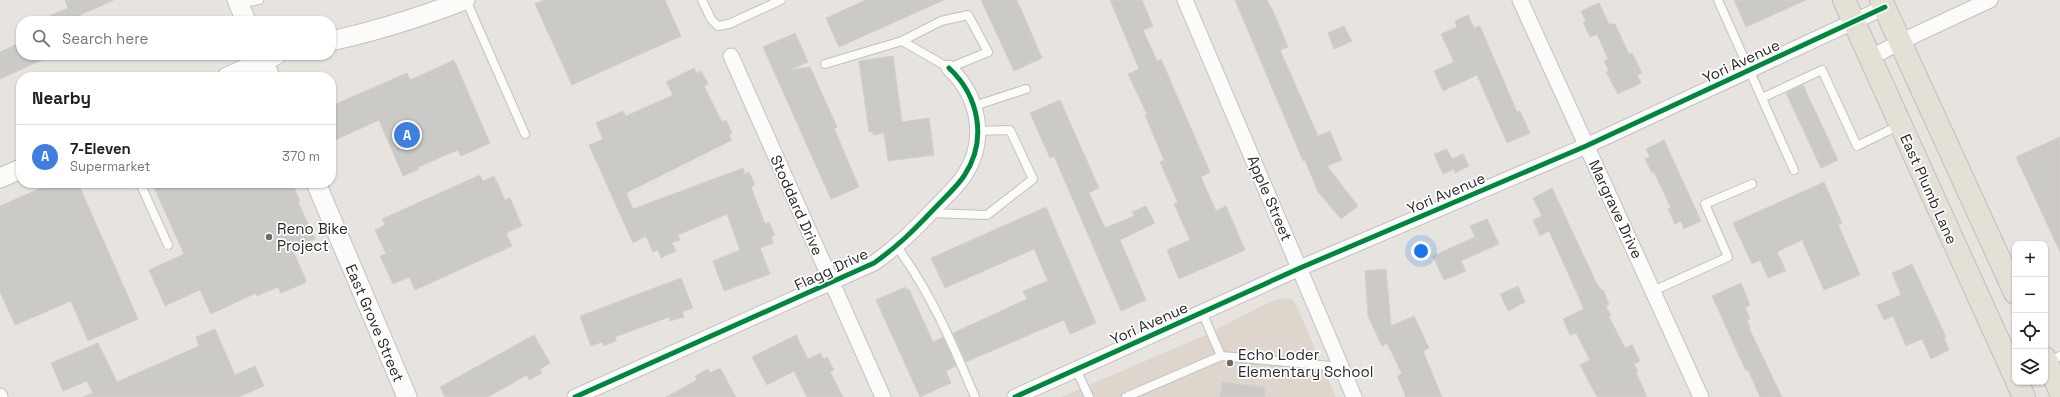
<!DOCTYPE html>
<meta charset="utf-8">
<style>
:root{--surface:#fff;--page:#f6f6f6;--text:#222;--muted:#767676;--line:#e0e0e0;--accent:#d93025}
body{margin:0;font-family:"Space Grotesk",sans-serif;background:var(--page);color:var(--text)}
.controls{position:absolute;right:12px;bottom:12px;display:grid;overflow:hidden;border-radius:8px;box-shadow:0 1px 3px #0004}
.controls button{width:36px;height:36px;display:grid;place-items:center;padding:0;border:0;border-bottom:1px solid var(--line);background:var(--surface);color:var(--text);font:20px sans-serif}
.you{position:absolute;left:1421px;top:251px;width:14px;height:14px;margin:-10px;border:3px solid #fff;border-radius:50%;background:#1a73e8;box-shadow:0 0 0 6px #1a73e833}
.badge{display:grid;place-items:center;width:26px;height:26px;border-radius:50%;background:var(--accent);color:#fff;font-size:13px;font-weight:700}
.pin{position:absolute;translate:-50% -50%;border:2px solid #fff;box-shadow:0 1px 4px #0006}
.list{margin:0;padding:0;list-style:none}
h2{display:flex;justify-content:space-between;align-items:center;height:52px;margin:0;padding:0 16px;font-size:17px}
h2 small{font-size:13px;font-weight:400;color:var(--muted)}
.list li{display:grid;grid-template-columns:26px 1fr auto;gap:12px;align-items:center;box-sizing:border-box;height:64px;padding:0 16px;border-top:1px solid var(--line)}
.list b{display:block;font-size:15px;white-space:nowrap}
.list p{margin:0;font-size:13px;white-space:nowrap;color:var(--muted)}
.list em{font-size:13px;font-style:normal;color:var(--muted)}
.icon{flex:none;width:22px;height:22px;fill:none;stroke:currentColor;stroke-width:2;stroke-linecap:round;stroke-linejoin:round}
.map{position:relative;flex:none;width:2060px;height:397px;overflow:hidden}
.search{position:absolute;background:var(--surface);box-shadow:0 1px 3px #0004;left:16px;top:16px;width:320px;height:44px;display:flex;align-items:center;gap:10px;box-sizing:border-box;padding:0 14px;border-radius:16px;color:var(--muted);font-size:15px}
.panel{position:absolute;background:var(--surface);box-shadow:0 1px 3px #0004;left:16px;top:72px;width:320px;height:116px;border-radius:16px}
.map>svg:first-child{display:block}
.education{fill:#ded6cd}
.building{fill:#cccac7;stroke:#d2cfcc}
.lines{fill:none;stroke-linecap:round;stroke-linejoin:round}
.service-casing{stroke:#c2c1c1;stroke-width:10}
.minor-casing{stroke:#c2c1c1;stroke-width:17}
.tertiary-casing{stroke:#c2c1c1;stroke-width:21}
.primary-casing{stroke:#bfbfbd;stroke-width:24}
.service{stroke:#fbfbfa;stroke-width:8}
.minor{stroke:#fbfbfa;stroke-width:15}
.tertiary{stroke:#fbfbfa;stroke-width:19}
.primary{stroke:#e4e0d6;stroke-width:22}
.cycleway-casing{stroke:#fff;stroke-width:8}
.cycleway{stroke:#00873e;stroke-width:5}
.poi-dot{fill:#6c6b6a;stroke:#fff;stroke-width:1.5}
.labels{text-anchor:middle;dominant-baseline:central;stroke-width:3.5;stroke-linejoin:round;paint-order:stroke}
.street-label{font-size:15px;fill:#2a2a2a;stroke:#fff}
.poi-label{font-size:15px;fill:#2a2a2a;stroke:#fff;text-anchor:start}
</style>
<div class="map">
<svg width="2060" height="397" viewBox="0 0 2060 397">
<rect width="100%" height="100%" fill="#e7e4e0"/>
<!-- education -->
<polygon class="education" points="1283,298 1292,299 1297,307 1336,397 1061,397 1199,338 1270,302"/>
<!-- building -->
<g class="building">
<polygon points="65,0 114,0 80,15 83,21 37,21 68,8"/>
<polygon points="544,0 665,0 681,36 572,85 535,4"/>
<polygon points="866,0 944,0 839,47 826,18"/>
<polygon points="981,0 1017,0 1042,58 1014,71"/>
<polygon points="1110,0 1142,0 1153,26 1143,30 1157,61 1161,59 1210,172 1201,177 1216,211 1226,206 1245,250 1179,279 1167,250 1190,240 1174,204 1178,203 1160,162 1164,160 1145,115 1147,114 1128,74 1139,69"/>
<polygon points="1235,0 1267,0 1274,13 1288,47 1280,50 1318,136 1330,131 1342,160 1327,166 1358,206 1341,219 1318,192 1305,160 1303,161"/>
<polygon points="1734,0 1806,0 1746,27"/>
<polygon points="1599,3 1609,24 1615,24 1629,54 1632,53 1642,73 1637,75 1641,83 1618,94 1606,72 1609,71 1604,61 1608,59 1597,34 1590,37 1583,22 1586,21 1581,11"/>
<polygon points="1468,15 1474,28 1480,26 1517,112 1520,111 1530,133 1507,143 1477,75 1443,91 1434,71 1454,62 1441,34 1457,27 1455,21"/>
<polygon points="1344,26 1352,41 1334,49 1328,33"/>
<polygon points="795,33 808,62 790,70 810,67 837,127 834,128 859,187 831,199 763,47"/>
<polygon points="21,42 21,55 53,55 0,79 0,52"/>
<polygon points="893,56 902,122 929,118 934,155 888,161 884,133 873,135 873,132 869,132 859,61"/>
<polygon points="454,60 490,143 461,156 458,150 418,167 419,169 403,176 379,120 331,142 331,106 407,73 410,80"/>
<polygon points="694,68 697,73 701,71 708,84 704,86 722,122 726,120 732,133 729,135 732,140 626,193 633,209 743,168 745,174 749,172 755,185 751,187 765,224 769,222 775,235 771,237 773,243 760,248 770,274 724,291 713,261 740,250 727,214 678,235 680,240 672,243 676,251 661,258 658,250 653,252 646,236 633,243 589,145 603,139 596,123 623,111 626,116 673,95 666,82"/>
<polygon points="1803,85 1838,160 1821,168 1786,93"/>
<polygon points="1060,100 1099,188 1089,193 1105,228 1134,216 1132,212 1146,206 1155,223 1120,240 1146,300 1121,311 1054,156 1050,158 1030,113"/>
<polygon points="2060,137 2060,252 2016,157"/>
<polygon points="1664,140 1701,221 1684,229 1681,221 1675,224 1668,209 1671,208 1654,172 1652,173 1645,159 1650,157 1646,149"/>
<polygon points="1447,149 1452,159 1463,154 1469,166 1455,173 1454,169 1443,174 1434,154"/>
<polygon points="480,175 483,181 494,176 505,200 510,198 522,226 506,233 512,246 415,290 409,277 393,284 380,256 386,254 375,230 385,225 382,219"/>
<polygon points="1824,182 1842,223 1838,224 1860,275 1824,290 1802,240 1777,252 1786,271 1768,278 1760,260 1752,264 1733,223"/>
<polygon points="39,183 78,183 138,319 88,341 71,301 15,325 0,292 0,206 41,188"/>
<polygon points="152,183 292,183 300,201 298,202 315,239 292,249 306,280 305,283 281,293 278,287 257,296 256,293 211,314 200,290 165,306 149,270 184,254"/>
<polygon points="1552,188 1596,282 1601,290 1603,290 1609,304 1606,306 1611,316 1609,317 1625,348 1632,345 1640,361 1634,364 1638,371 1636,372 1647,397 1597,397 1580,365 1590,360 1576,333 1570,335 1563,319 1584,309 1549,231 1540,236 1533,220 1542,216 1533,198"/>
<polygon points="1046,207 1096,323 1070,334 1064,320 966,362 953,333 1027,299 1023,291 1048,281 1034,249 945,288 931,258"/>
<polygon points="1487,219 1499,244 1461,261 1466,271 1444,280 1433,256 1475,237 1470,226"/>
<polygon points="1912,264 1946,337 1944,338 1949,350 1931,359 1922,339 1906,346 1893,316 1884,320 1877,305 1901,295 1892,273"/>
<polygon points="1386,269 1391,326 1414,316 1429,348 1423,351 1442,397 1406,397 1397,376 1402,374 1387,343 1382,346 1368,316 1365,271"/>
<polygon points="681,278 693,308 682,312 684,317 670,321 669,317 615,337 616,341 604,346 602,342 591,346 580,316"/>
<polygon points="1741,283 1750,305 1745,307 1750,319 1747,320 1750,327 1749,328 1782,397 1760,397 1748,370 1746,371 1712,296"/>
<polygon points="1518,286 1525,302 1508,311 1500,294"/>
<polygon points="905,287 906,290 909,289 933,342 943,337 956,366 946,371 951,383 920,397 876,300"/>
<polygon points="215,329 235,375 255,366 264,386 239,397 83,397 93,393 87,381 63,391 51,363 98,343 117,382 199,346 196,337"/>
<polygon points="534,335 550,363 540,369 542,373 529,380 527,375 488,397 445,397 440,387"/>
<polygon points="796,335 808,359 820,353 824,359 827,357 834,370 830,372 843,397 807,397 794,371 767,385 752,357"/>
<polygon points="720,368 736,397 666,397 697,380 695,376 708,369 710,373"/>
<polygon points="1222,382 1265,388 1265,397 1220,397"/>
</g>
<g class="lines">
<!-- service casing -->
<g class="service-casing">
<g id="service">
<polyline points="466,0 525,134"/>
<polyline points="702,0 711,19 718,26 729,24 781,0"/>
<polyline points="1718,0 1794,170"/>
<polyline points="239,4 259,0"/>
<polyline points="825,64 902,41 949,68 988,52 968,15 941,21 902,41"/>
<polyline points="1762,98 1822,70 1857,146 1900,125"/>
<polyline points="974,106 1026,89"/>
<polyline points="140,183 168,245"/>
<polyline points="930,213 987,215 1033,179 1010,130 977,131"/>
<path d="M897,247C931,293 953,345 975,397"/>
<polyline points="1653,291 1728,257 1705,204 1752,184"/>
<polyline points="1221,356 1342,367"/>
<polyline points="2047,362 2060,356"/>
<polyline points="1076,369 1089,397"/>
<polyline points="1126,397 1221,356 1202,312"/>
</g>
</g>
<!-- minor casing -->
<g class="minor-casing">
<g id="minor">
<polyline points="1185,0 1354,397"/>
<polyline points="1520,0 1701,397"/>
<polyline points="731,56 883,397"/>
<polyline points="1870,58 1900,42 1990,0"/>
<polyline points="0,396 0,397"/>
<path d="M575,397L874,263C898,246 913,231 933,210C943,199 956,188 964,176C988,140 979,96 949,68"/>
<polyline points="1015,397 1300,268 1586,146 1885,7"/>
</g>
</g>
<!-- tertiary casing -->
<g class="tertiary-casing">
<g id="tertiary">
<polyline points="237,0 246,21"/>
<path d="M331,41C377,31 421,17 465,0"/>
<polyline points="261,55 270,77"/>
<polyline points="227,77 276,55"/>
<polyline points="0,178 21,169"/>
<polyline points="316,183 407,397"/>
</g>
</g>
<!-- primary casing -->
<g class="primary-casing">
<g id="primary">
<polyline points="1844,0 2015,377"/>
<polyline points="1881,0 2015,293"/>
<polyline points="2045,358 2060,391"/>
<polyline points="2017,382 2024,397"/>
</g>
</g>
<!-- service -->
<use href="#service" class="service"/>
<!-- minor -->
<use href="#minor" class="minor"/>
<!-- tertiary -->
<use href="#tertiary" class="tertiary"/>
<!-- primary -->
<use href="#primary" class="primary"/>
<!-- cycleway casing -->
<g class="cycleway-casing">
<g id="cycleway">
<path d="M575,397L874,263C898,246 913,231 933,210C943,199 956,188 964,176C988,140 979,96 949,68"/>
<polyline points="1015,397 1300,268 1586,146 1885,7"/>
</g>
</g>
<!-- cycleway -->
<use href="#cycleway" class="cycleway"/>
</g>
<!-- markers -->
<g class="poi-dot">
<circle cx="269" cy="237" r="4"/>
<circle cx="1230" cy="363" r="4"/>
</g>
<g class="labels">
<!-- street labels -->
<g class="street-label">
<text transform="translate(1741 61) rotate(-25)">Yori Avenue</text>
<text transform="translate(1929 189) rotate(66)">East Plumb Lane</text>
<text transform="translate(1446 193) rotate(-23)">Yori Avenue</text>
<text transform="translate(1270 198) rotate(67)">Apple Street</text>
<text transform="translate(797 205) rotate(66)">Stoddard Drive</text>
<text transform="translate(1616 209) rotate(65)">Margrave Drive</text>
<text transform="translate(831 269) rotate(-25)">Flagg Drive</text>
<text transform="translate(375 323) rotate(67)">East Grove Street</text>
<text transform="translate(1149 323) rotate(-24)">Yori Avenue</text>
</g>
<!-- poi labels -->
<g class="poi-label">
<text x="277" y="228">Reno Bike<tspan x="277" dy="17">Project</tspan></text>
<text x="1238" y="354">Echo Loder<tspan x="1238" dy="17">Elementary School</tspan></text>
</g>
</g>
</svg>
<div class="controls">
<button>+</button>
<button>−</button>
<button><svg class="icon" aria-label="locate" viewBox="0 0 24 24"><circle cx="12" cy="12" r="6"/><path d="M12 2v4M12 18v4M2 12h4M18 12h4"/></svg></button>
<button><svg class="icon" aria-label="layers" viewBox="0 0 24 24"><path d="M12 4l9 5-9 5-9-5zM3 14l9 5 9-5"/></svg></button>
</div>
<div class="you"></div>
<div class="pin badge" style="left:407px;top:135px;background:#3f7fe0">A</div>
<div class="search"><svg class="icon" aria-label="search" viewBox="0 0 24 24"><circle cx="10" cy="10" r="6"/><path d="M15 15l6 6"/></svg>Search here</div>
<section class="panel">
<h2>Nearby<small></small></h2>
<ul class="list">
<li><span class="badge" style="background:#3f7fe0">A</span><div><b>7-Eleven</b><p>Supermarket</p></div><em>370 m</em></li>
</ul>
</section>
</div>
